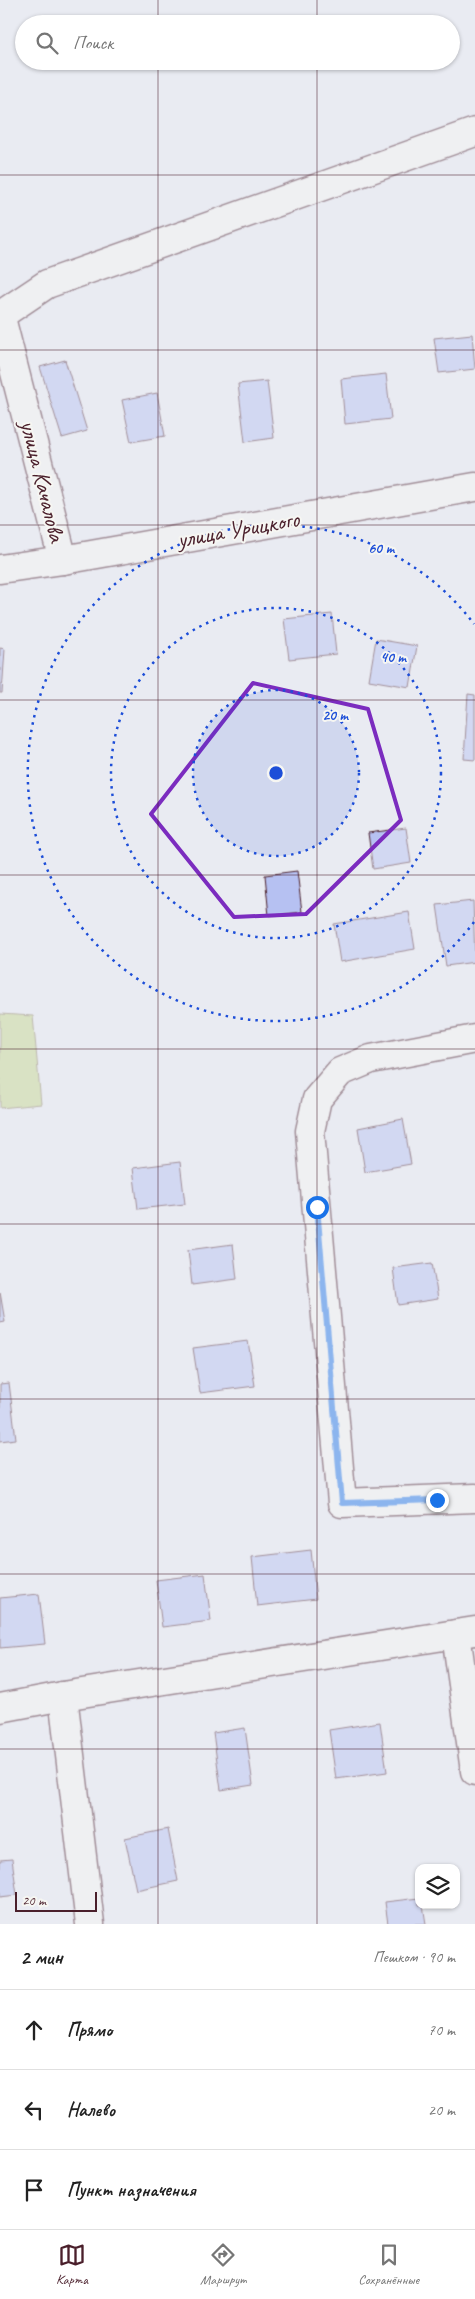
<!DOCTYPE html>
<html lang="ru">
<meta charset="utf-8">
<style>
:root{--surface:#fff;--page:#f6f6f6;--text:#222;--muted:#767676;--line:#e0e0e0;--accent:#4a1f2b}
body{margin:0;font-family:Caveat,sans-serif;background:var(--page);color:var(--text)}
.controls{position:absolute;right:15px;bottom:15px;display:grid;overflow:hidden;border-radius:10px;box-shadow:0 1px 4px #0004}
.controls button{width:45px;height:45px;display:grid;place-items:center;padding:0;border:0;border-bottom:1px solid var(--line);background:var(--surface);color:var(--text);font:25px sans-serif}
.scale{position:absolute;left:15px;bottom:12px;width:82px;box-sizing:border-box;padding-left:5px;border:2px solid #4a1f2b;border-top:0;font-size:14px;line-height:18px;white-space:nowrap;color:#4a1f2b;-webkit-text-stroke:4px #f6f6f2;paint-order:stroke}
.stop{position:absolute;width:15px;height:15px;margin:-11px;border:4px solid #1a73e8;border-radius:50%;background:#fff}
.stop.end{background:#1a73e8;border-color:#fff;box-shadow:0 1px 5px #0008}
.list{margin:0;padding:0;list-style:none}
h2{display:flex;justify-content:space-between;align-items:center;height:65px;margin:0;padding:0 20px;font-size:21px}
h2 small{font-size:16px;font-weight:400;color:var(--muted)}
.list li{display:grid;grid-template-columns:32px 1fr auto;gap:15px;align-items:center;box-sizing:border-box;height:80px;padding:0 20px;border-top:1px solid var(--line)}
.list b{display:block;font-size:19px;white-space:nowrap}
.list em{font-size:16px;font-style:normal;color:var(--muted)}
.icon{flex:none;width:28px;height:28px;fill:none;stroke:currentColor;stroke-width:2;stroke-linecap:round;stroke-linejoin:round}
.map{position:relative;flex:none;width:475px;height:1924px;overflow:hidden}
.search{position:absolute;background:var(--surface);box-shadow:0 1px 4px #0004;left:15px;right:15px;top:15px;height:55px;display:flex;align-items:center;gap:12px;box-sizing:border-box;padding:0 18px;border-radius:28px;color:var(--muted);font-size:19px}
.sheet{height:305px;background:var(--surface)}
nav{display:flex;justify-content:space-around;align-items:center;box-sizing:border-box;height:70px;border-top:1px solid var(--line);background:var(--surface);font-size:14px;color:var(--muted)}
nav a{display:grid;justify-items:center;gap:2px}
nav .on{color:var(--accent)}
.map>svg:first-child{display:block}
.green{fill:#c5d78c;stroke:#887b5c}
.building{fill:#b6c1f2;stroke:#4a1f2b}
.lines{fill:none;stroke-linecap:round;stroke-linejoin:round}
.minor-casing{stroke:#4a1f2b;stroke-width:31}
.minor{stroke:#f6f6f2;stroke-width:28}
.route{stroke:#1a73e8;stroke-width:6}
.marked{fill:none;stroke:#7b2cbf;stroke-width:4;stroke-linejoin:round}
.grid{fill:none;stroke:#4a1f2b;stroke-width:1;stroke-opacity:0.55}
.ring{fill:none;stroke:#1d4ed8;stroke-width:2.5;stroke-dasharray:2.5 5}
.labels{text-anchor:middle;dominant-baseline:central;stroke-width:4;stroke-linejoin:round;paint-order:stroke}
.street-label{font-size:24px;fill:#4a1f2b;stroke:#f6f6f2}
.centre{fill:#1d4ed8;stroke:#f6f6f2;stroke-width:2.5}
.ring-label{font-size:15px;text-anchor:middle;font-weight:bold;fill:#1d4ed8;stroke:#f6f6f2;stroke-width:4;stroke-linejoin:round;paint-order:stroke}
</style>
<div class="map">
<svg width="475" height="1924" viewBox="0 0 475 1924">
<rect width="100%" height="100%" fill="#e9ebf2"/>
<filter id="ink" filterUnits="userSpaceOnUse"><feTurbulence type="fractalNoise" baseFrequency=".02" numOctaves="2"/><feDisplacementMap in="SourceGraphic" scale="10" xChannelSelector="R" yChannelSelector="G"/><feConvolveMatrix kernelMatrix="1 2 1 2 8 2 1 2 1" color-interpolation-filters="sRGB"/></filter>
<g filter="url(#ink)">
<!-- green -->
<polygon class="green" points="0,1014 33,1016 41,1104 0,1108"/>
<!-- building -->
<g class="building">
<polygon points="472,334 475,369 439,373 434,338"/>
<polygon points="65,360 87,431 62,438 40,367"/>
<polygon points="386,374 391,419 345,424 341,379"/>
<polygon points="267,381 274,438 245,442 238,384"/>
<polygon points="157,393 165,436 131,442 122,400"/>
<polygon points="332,614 336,654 289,659 284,619"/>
<polygon points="376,639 417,646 410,687 369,680"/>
<polygon points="0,648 5,649 2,693 0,693"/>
<polygon points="468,694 475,695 475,760 464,759"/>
<polygon points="406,828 411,863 373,869 368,833"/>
<polygon points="297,871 302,912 269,916 265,875"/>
<polygon points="473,901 475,962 446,966 437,905"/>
<polygon points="409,912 415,949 340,962 334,924"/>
<polygon points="403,1119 411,1164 365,1172 358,1128"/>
<polygon points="180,1162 185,1204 138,1209 133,1168"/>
<polygon points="233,1244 237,1279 192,1285 188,1250"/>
<polygon points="432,1263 438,1299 398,1305 393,1268"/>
<polygon points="0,1292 5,1322 0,1323"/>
<polygon points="248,1341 255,1386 200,1393 193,1348"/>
<polygon points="9,1383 16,1439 0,1441 0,1384"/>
<polygon points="311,1550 316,1599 257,1606 252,1557"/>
<polygon points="205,1574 211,1621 162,1627 156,1580"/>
<polygon points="39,1594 45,1644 0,1648 0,1598"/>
<polygon points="380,1722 387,1772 336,1779 329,1730"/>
<polygon points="245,1728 253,1785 221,1790 213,1733"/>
<polygon points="168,1829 178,1881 136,1890 125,1838"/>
<polygon points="12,1859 17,1895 0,1897 0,1860"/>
<polygon points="419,1898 419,1905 423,1905 426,1924 388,1924 385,1902"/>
</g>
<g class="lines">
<!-- minor casing -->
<g class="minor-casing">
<g id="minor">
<polyline points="0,314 63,560"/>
<polyline points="1,315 47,284 475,132"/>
<polyline points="0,569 63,560 475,487"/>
<polyline points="475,1039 371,1059 340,1072 317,1099 310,1131 342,1503 475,1498"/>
<polyline points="456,1634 475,1771"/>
<polyline points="63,1696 90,1924"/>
<polyline points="0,1708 63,1696 475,1631"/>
</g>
</g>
<!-- minor -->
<use href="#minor" class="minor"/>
</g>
</g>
<g class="lines" filter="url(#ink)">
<!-- route -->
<polyline class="route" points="317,1207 342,1503 437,1500"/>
</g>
<!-- marked area -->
<path d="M0 0H475V1924H0ZM253,683L368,709L401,820L306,914L234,917L151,814Z" fill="#e9ebf2" fill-opacity=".55" fill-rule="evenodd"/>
<path class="marked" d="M253,683L368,709L401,820L306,914L234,917L151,814Z"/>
<!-- grid -->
<path class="grid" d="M158,0V24M317,0V24M158,61V1924M317,61V1924M0,175H475M0,350H475M0,525H475M0,700H475M0,875H475M0,1049H475M0,1224H475M0,1399H475M0,1574H475M0,1749H475"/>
<!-- distance rings -->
<circle cx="276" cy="773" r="83" fill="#1d4ed8" fill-opacity=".12"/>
<g class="ring">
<circle cx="276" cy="773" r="83"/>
<circle cx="276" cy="773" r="165"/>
<path d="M474 922A248 248 0 1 1 474 624"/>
</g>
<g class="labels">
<!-- street labels -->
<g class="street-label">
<text transform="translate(43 481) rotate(76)">улица Качалова</text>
<text transform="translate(238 529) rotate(-10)">улица Урицкого</text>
</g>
</g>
<circle cx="276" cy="773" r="8" class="centre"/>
<g class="ring-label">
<text x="381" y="553">60 m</text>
<text x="393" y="662">40 m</text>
<text x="335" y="720">20 m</text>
</g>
</svg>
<div class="controls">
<button><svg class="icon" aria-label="layers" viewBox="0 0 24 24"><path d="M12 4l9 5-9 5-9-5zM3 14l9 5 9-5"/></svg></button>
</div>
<div class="scale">20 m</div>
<div class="stop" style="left:317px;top:1207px"></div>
<div class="stop end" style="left:437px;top:1500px"></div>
<div class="search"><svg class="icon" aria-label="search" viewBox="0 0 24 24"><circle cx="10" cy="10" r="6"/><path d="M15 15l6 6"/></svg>Поиск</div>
</div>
<section class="sheet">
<h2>2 мин<small>Пешком · 90 m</small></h2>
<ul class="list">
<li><svg class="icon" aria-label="ahead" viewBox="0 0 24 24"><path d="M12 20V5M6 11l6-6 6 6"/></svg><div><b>Прямо</b></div><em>70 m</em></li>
<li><svg class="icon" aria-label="left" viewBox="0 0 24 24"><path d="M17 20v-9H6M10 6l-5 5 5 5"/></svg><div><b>Налево</b></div><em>20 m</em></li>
<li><svg class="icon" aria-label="arrive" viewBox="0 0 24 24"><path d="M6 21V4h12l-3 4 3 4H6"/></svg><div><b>Пункт назначения</b></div></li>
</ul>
</section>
<nav>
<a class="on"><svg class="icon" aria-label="map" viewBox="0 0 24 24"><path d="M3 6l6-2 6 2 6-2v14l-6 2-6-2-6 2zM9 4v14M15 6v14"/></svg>Карта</a>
<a><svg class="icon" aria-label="directions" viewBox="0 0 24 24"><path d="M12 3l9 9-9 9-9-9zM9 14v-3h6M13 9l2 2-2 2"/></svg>Маршрут</a>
<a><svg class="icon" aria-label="saved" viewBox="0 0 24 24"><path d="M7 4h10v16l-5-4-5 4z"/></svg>Сохранённые</a>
</nav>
